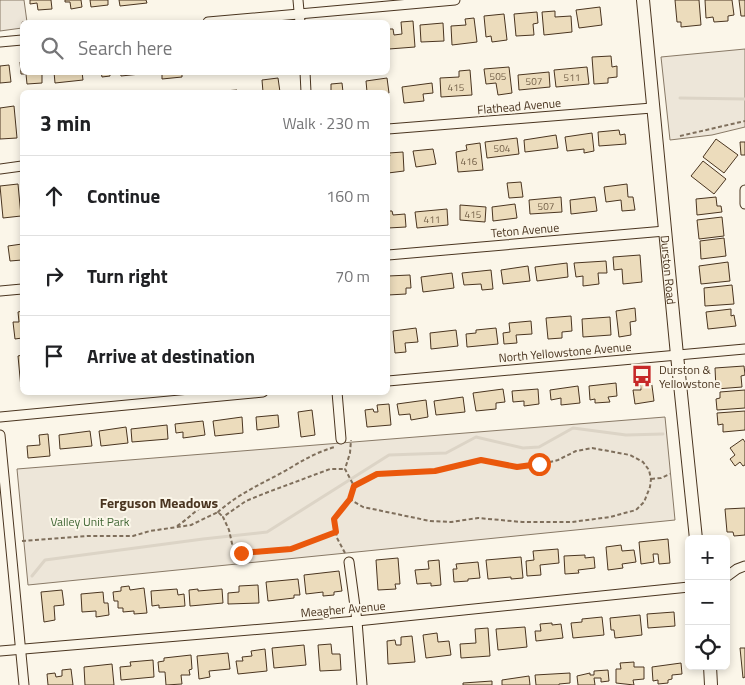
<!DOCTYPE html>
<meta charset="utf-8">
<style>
:root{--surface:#fff;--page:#f2f2f2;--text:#202124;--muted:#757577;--line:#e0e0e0}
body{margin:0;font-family:"Titillium Web",sans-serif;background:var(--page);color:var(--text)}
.controls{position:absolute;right:15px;bottom:15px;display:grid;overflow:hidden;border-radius:8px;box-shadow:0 2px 8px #0003}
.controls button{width:45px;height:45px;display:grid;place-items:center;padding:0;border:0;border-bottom:1px solid var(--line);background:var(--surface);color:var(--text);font:25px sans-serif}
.stop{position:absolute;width:15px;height:15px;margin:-11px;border:4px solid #ea580c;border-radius:50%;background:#fff}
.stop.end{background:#ea580c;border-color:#fff;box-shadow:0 1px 5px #0008}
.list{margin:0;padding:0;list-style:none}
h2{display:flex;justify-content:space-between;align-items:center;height:65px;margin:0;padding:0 20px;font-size:21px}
h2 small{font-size:16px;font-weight:400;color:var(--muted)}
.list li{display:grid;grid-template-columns:32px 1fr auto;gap:15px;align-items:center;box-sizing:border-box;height:80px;padding:0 20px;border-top:1px solid var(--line)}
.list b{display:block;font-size:19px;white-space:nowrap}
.list em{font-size:16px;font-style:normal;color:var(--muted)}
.icon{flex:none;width:28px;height:28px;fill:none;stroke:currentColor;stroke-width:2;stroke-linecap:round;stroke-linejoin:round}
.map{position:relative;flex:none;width:745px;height:685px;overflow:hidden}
.search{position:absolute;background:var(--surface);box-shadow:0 2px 8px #0003;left:20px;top:20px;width:370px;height:55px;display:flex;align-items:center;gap:12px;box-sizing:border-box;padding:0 18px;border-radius:8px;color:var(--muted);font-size:19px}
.panel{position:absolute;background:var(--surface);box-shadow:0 2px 8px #0003;left:20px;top:90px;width:370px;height:305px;border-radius:8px}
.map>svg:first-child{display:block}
.green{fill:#ede6d9;stroke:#887966}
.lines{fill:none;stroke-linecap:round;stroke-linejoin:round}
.stream{stroke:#dcd4c6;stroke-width:3}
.building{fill:#ecdcbc;stroke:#4a3520}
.minor-casing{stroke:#4a3520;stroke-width:11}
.secondary-casing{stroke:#4a3520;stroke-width:14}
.path{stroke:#7f6f5c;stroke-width:2;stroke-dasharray:4 2.5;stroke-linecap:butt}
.minor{stroke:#fbf6e9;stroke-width:9}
.secondary{stroke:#fbf6e9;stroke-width:12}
.route{stroke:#ea580c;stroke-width:6}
.labels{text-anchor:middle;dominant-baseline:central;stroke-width:4;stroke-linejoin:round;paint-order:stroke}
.number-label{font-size:10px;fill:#725f47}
.street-label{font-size:12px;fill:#4a3520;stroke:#fbf6e9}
.poi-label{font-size:12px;fill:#4a3520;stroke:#fbf6e9;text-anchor:start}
.park-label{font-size:12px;fill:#436837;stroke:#fbf6e9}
.neighbourhood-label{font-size:14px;font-weight:bold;fill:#4a3520;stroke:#fbf6e9}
</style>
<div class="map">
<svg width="745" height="685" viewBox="0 0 745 685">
<rect width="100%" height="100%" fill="#fbf6e9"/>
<!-- green -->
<g class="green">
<polygon points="0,0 24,0 27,22 22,22 22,28 0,31"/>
<polygon points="745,49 745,127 712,135 670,140 661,57"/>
<polygon points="665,417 675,520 28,585 17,469"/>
</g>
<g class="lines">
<!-- stream -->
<g class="stream">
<polyline points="680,98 745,99"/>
<polyline points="32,576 45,560 203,539 267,532 389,455 446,453 476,437 523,448 539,447 573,428 626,435 663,434"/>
</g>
</g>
<!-- building -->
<g class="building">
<polygon points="30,0 51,0 52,9 38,10 37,3 30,4"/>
<polygon points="65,0 81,0 82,7 71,9 70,2 65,2"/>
<polygon points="90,0 108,0 108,5 91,7"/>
<polygon points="119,0 146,0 147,3 120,6"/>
<polygon points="675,0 699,0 701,25 681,27 681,22 677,22"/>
<polygon points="705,0 732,0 734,15 728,16 728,21 714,22 713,17 706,18"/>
<polygon points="739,0 745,0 745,16 741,16"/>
<polygon points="600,7 602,25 579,28 576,10"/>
<polygon points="555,11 555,17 571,16 572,32 544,35 542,12"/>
<polygon points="537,12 538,23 533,24 534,35 516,36 514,14"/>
<polygon points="504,14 507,40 492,42 491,36 486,37 484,16"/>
<polygon points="474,18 477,42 452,45 451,26 466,25 465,19"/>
<polygon points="413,21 415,47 389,49 388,29 393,29 394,35 402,34 401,22"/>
<polygon points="443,23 444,41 421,42 420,25"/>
<polygon points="611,56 612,67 617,66 617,77 608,78 608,83 594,84 592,57"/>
<polygon points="20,62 22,62 22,72 46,72 42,74 42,83 27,84 26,74 21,74"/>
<polygon points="9,65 11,82 0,83 0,66"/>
<polygon points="509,67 512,93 498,95 496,83 486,84 484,69"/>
<polygon points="587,67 589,84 556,87 554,70"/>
<polygon points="470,70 472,95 441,97 440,78 459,77 459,71"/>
<polygon points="54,72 82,72 83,80 55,83"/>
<polygon points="101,72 110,72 110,76 102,77"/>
<polygon points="120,72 150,72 150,73 121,76"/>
<polygon points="162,72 182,72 182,77 162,79"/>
<polygon points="549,72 550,87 519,90 518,75"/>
<polygon points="278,78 280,92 263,92 262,80"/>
<polygon points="387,78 389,93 367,92 366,81"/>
<polygon points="342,83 343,92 331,92 331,84"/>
<polygon points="432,83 433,93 423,94 424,101 404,103 402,87"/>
<polygon points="237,90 238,92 224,92 224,91"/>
<polygon points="14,106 17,138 0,139 0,108"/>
<polygon points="619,130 620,135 625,134 626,144 599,146 598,132"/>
<polygon points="592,133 594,151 584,153 584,149 567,151 565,137"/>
<polygon points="556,135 558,148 525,152 524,140"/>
<polygon points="517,138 519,154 487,158 485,142"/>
<polygon points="716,139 738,155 724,173 703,157"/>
<polygon points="740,142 745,142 745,155 741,155"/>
<polygon points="480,143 483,170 458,172 456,152 467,150 466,145"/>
<polygon points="433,149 436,164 416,167 413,151"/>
<polygon points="403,152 404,171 388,173 388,156 390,156 389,153"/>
<polygon points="703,161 726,179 714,194 691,176"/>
<polygon points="521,182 523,197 509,198 507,183"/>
<polygon points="18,184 21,216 3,218 0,186"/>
<polygon points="627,184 628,197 633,197 635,210 622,211 621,200 606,202 604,187"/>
<polygon points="561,197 562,212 530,214 529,200"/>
<polygon points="595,197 597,211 571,214 570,200"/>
<polygon points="716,197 717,206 721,206 722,212 697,215 696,199"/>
<polygon points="515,204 517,218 493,221 492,207"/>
<polygon points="460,205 486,207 485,222 460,220"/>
<polygon points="447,209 448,225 417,228 415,212"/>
<polygon points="388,211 392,211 393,215 405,214 406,227 388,228"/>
<polygon points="722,217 724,236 699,239 697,220"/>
<polygon points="724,238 726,256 701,259 700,241"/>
<polygon points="22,244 22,260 10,261 8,246"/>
<polygon points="640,255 642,282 623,284 622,269 614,270 613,257"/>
<polygon points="606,261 607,273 598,273 599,284 583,286 583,276 576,277 574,263"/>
<polygon points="728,262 730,281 701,284 699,266"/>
<polygon points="567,263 568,277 537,281 535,267"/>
<polygon points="528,266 530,281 503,284 501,270"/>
<polygon points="491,270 493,289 482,290 481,284 464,285 462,273"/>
<polygon points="452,273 454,288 423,292 421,277"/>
<polygon points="410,275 411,288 406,288 406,294 388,295 388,276"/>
<polygon points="732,285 734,304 705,306 704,288"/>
<polygon points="635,308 636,321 630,322 631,335 619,337 616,311"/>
<polygon points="731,309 731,316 734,315 736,326 708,329 706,312"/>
<polygon points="22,311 22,338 15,339 13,322 19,322 18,312"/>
<polygon points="571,316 572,331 562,332 562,338 548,339 546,318"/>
<polygon points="610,317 611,335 583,337 582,319"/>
<polygon points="531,321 532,334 516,335 517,343 504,344 503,333 510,332 509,323"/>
<polygon points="416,328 418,342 405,343 406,352 395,353 393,331"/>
<polygon points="496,328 498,344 467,347 466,334 476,333 476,330"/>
<polygon points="456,330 458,346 431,349 430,333"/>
<polygon points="22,355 22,388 21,388 18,356"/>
<polygon points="744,366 745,375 741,376 742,387 716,389 715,368"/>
<polygon points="651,378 654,401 635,404 633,390 641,390 640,380"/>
<polygon points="616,383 617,396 608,397 610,402 595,403 595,399 590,400 589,386"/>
<polygon points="578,386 580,403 561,405 561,398 551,400 550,390"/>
<polygon points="503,389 505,402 496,403 496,409 476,411 473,393"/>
<polygon points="538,389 539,404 524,406 524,401 513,402 512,391"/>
<polygon points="745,390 745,408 717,410 716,399 720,398 720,392"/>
<polygon points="463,397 465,412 436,415 434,401"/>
<polygon points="426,400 428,417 411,420 410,414 399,415 397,404"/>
<polygon points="389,404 391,425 367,427 365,410 373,409 374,412 378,412 377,405"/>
<polygon points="312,410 315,435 301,437 298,412"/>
<polygon points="745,411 745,430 723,432 723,424 718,425 717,413"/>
<polygon points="278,415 279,427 257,430 256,417"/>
<polygon points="242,417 243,433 215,436 213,421"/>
<polygon points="203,421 205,435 183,438 183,432 176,433 175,424"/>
<polygon points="167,425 168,439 132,442 131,429"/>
<polygon points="126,427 128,443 101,446 99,431"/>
<polygon points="90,431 92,446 60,449 59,435"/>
<polygon points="48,434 50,456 28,458 27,446 40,445 39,435"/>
<polygon points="743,439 745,442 745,465 743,466 740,462 735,466 730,459 735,455 730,448"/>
<polygon points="745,508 745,535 734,536 733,532 727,532 725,509"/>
<polygon points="668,539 670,563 659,564 658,554 653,554 654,562 641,564 639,542"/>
<polygon points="621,545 622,551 634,550 636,562 622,564 623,568 608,570 606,547"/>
<polygon points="558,549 559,563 540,565 541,575 527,576 526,561 534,560 533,551"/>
<polygon points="585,555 585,558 594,557 595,568 578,570 579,573 565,574 564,556"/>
<polygon points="521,557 523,578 511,579 511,577 488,579 486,560"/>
<polygon points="398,558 400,584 395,584 396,589 378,590 376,560"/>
<polygon points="439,560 441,585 431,586 431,583 417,584 415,570 429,569 428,561"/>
<polygon points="478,562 480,578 468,579 468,581 454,582 453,569 457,569 456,564"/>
<polygon points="339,571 342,591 334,592 334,595 323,596 323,592 306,594 304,575"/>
<polygon points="298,579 300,595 294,595 294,598 268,601 266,582"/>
<polygon points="258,585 259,603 228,604 228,593 239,592 239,586"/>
<polygon points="129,586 130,590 144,588 147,613 134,614 134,611 123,612 123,608 118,608 118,601 114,601 113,592 121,591 121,587"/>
<polygon points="177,589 178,595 184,594 185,606 159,608 159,605 152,606 151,591"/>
<polygon points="198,589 198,591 222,589 223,603 190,606 189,590"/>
<polygon points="62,590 64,605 54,606 55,620 44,622 41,592"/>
<polygon points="103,592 104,603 108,603 109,615 96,617 96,611 82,612 81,594"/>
<polygon points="674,612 675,626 648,628 647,614"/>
<polygon points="640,615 642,635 615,638 614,630 611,630 610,618"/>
<polygon points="602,617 604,635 573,638 571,623 582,622 582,619"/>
<polygon points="552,623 552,625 561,624 563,638 536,641 535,631 541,631 540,624"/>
<polygon points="525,627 527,647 498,650 496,629"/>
<polygon points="488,628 490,656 461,658 460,644 476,643 475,629"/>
<polygon points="437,633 438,642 449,641 451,655 426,658 423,635"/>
<polygon points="412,636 415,662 388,664 387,641 395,640 396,645 401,645 401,637"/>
<polygon points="331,644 332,654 340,654 341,670 320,671 318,645"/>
<polygon points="304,645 306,665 274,668 272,648"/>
<polygon points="740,648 745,648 745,677 743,678"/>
<polygon points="265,649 267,671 238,674 236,661 243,661 242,657 252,656 251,651"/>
<polygon points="228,653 230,669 209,671 210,677 199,679 197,656"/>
<polygon points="191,655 192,669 189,670 190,675 181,675 182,684 166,685 165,672 159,672 158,662 164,661 164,658"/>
<polygon points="153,660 154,677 121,680 120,667 131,666 130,662"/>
<polygon points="634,662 634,667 644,667 644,679 633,680 634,685 616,683 616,669 621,669 620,663"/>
<polygon points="681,663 682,674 672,675 672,679 668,680 668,683 658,684 658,680 653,681 652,667"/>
<polygon points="112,664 114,685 85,685 84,667"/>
<polygon points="71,669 73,685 48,685 47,674 55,673 56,677 62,676 62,670"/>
<polygon points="608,670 609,681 601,682 601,678 594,678 595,685 578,685 577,676 590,673 590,675 594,675 594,671"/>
<polygon points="570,673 570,683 559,684 559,685 536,685 535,675"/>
<polygon points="529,676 530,685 502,685 502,680"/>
<polygon points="492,681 492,685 463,685 463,683"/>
</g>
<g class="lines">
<!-- minor casing -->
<g class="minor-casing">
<g id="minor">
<polyline points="298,0 300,22"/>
<polyline points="208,22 455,0"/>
<polyline points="0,42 22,40"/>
<polyline points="305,72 306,92"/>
<polyline points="388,129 652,108"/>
<polyline points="0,169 22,166"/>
<polyline points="745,190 745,204"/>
<polyline points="388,255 665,231"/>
<polyline points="0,291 22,289"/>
<polyline points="388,381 745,349"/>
<polyline points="337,392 341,439"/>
<polyline points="0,417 263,392"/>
<polyline points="0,435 24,685"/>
<polyline points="349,562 357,621 362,685"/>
<polyline points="726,577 737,569 745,566"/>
<polyline points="0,651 357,621 689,587"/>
</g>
</g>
<!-- secondary casing -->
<g class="secondary-casing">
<g id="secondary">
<path id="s1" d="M643,0L677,355L696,539"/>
<polyline points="710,666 711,685"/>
</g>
</g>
<!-- path -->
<g class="path">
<polyline points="680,136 745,121"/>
<polyline points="651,479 661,478 670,474"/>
<polyline points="349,499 363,507 430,521 451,522 478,518 522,522 572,522 610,517 636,510 644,502 650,487 651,479 649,470 643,462 630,455 592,448 576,451 558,460 539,465 517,467 481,460 435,471 377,474 354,486"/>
<path d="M177,526C189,519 198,506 211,503L218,512C238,494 261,484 285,471C302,461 316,452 335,447"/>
<path d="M336,532C312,542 256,563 233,548L229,530L223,517L246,501L263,494L330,469H345"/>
<polyline points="22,541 87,536 133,536 150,531 191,525 218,512 223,517"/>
<polyline points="345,553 337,538 334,519 349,499 354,486 345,469 350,453 351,440"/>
</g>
<!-- minor -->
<use href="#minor" class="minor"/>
<!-- secondary -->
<use href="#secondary" class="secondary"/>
</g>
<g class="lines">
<!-- route -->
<polyline class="route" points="241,553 291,549 336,532 334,519 350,499 354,486 377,474 435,471 481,460 517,467 539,464"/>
</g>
<!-- icons -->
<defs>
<g id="bus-bare" transform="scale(1.725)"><path d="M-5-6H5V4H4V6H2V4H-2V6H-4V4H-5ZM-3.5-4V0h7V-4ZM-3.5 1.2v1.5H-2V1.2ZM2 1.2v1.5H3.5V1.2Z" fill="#c62828" stroke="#fbf6e9" stroke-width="2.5" paint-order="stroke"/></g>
</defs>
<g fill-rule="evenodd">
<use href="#bus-bare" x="642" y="376"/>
</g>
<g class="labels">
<!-- number labels -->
<g class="number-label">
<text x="498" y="76">505</text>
<text x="572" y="77">511</text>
<text x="534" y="81">507</text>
<text x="456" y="87">415</text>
<text x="502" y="148">504</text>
<text x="469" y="161">416</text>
<text x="546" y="206">507</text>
<text x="473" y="214">415</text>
<text x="432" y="219">411</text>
</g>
<!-- street labels -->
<g class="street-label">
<text transform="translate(519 106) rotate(-5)">Flathead Avenue</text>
<text transform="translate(525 230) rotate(-5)">Teton Avenue</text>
<text stroke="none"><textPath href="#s1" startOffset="271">Durston Road</textPath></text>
<text transform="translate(565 352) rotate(-5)">North Yellowstone Avenue</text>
<text transform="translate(343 609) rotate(-5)">Meagher Avenue</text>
</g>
<!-- poi labels -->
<g class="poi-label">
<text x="659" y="369">Durston &amp;<tspan x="659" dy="14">Yellowstone</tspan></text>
</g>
<!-- park labels -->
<g class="park-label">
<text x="90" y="521">Valley Unit Park</text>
</g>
<!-- neighbourhood labels -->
<g class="neighbourhood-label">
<text x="159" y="502">Ferguson Meadows</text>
</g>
</g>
</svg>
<div class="controls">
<button>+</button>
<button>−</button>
<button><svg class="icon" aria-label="locate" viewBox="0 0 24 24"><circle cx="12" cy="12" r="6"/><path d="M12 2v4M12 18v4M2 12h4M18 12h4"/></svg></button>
</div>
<div class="stop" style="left:539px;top:464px"></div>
<div class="stop end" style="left:241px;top:553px"></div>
<div class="search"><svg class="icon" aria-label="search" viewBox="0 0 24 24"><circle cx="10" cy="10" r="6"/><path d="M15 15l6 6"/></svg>Search here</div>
<section class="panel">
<h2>3 min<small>Walk · 230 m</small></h2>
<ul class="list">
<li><svg class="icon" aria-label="ahead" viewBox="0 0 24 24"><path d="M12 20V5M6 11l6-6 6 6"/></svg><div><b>Continue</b></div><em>160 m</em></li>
<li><svg class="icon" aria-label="right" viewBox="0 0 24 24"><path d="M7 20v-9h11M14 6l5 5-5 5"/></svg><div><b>Turn right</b></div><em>70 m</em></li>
<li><svg class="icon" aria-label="arrive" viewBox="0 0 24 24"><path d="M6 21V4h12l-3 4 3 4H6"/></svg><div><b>Arrive at destination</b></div></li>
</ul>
</section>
</div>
